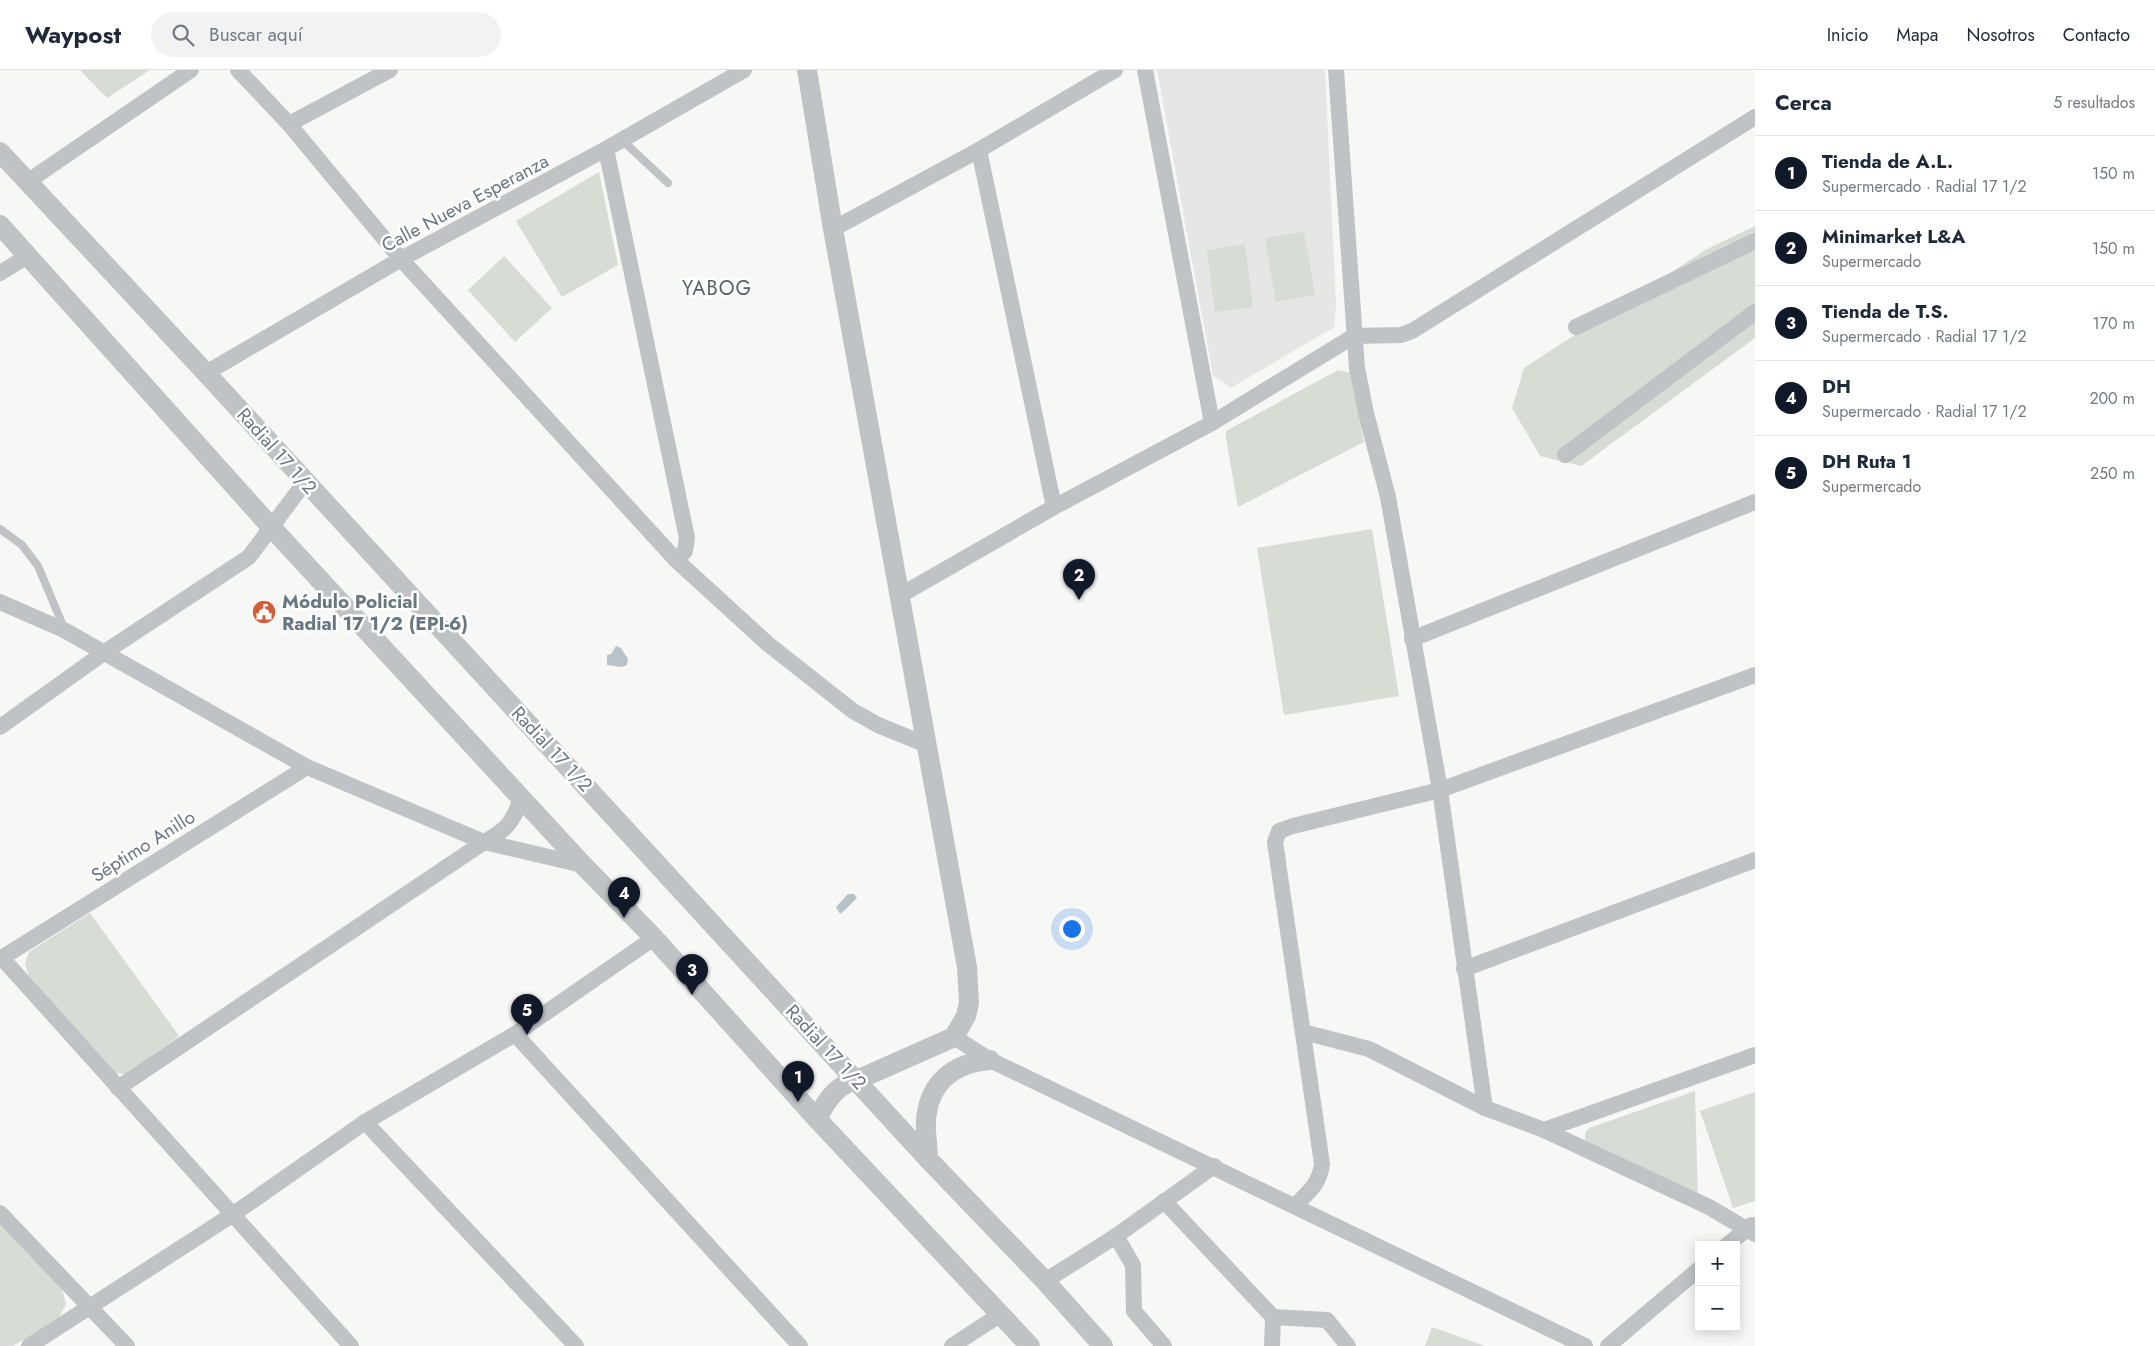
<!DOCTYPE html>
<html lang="es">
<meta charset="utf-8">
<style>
:root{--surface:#fff;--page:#f2f2f3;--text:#1f2937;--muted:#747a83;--line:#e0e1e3;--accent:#111827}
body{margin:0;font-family:Jost,sans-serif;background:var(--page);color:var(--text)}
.controls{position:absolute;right:15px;bottom:15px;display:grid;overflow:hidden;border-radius:0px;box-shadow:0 2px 12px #0003}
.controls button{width:45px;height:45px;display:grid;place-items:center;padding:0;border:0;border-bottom:1px solid var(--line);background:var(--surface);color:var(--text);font:25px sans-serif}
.you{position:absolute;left:1071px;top:858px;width:18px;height:18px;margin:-12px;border:4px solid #fff;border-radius:50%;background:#1a73e8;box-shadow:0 0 0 8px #1a73e833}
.badge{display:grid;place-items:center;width:32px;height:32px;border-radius:50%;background:var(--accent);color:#fff;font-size:16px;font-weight:700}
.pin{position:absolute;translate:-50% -41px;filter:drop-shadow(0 1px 2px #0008)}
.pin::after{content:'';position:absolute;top:26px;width:18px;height:15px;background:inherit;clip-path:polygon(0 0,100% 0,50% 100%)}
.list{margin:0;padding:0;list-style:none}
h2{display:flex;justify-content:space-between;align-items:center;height:65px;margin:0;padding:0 20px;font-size:21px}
h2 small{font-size:16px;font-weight:400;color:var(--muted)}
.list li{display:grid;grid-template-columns:32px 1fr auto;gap:15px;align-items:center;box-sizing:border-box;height:75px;padding:0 20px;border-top:1px solid var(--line)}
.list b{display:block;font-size:19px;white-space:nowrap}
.list p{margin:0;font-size:16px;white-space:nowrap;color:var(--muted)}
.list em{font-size:16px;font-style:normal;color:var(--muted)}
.icon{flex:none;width:28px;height:28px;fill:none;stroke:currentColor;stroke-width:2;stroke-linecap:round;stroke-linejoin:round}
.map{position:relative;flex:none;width:1755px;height:1276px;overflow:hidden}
header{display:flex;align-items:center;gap:30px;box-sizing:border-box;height:70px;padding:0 25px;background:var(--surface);border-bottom:1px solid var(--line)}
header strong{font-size:24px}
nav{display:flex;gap:28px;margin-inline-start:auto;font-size:18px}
.search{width:350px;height:45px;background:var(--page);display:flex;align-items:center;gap:12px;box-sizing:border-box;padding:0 18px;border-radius:28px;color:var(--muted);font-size:19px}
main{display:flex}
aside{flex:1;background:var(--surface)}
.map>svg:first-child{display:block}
.built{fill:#e5e6e5}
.green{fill:#d7dcd4}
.water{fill:#b9c3c7}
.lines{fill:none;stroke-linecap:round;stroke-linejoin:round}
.service{stroke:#bfc3c6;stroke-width:8}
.minor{stroke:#bfc3c6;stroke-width:16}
.tertiary{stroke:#bfc3c6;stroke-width:20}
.labels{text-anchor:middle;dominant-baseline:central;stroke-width:5;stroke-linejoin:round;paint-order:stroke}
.street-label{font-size:19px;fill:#697783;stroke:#fff}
.poi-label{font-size:19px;font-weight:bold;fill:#697783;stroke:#fff;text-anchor:start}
.neighbourhood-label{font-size:20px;letter-spacing:1px;fill:#566169;stroke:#fff}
</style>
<header>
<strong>Waypost</strong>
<div class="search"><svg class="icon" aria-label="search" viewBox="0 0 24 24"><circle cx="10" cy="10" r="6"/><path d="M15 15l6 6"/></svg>Buscar aquí</div>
<nav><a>Inicio</a><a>Mapa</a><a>Nosotros</a><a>Contacto</a></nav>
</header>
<main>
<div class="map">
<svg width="1755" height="1276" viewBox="0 0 1755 1276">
<rect width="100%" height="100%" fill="#f7f7f5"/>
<!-- built -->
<polygon class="built" points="1157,0 1325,0 1336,236 1334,257 1231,318 1213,306"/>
<!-- green -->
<g class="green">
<polygon points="80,0 150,0 107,28"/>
<polygon points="599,102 618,195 562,227 516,151"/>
<polygon points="1755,156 1755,268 1581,396 1540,386 1512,338 1524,298 1707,179"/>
<polygon points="1304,162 1315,225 1276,232 1265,168"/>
<polygon points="1245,174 1253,237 1215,242 1207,180"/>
<polygon points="504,186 552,238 515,272 468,220"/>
<polygon points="1338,300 1350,303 1364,372 1238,437 1226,368 1226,361"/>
<polygon points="1372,459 1399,626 1284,645 1257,478"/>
<polygon points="90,843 179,966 133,1000 125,1004 116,1003 29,907 25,893 29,882"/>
<polygon points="1695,1021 1698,1131 1585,1070 1585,1063 1589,1058"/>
<polygon points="1755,1022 1755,1131 1733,1138 1700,1041"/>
<polygon points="0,1153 62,1218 66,1234 58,1250 13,1276 0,1276"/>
<polygon points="1432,1257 1485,1276 1425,1276"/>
</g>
<!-- water -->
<g class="water">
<polygon points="616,576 621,578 628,589 627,595 622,597 607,595 607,585 611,584"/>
<polygon points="848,824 854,824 857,828 844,841 840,844 836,837"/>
</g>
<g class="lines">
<!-- service -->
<g class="service">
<polyline points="622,70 668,113"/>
<polyline points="0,459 22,475 38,496 64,558"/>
</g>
<!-- minor -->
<g class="minor">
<polyline points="238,0 289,54 401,189 676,490 768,574 853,641 878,655 927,675"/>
<polyline points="1145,0 1212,353"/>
<polyline points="1336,0 1357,298 1366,343 1388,427 1440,720 1485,1038"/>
<polyline points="289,54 390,0"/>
<polyline points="606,79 687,468 685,481 676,490"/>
<polyline points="979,80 1054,437"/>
<polyline points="27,112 191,0"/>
<polyline points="833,159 979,80 1115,0"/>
<polyline points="0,203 28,186"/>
<polyline points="1576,257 1755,171"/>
<polyline points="206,303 401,189 606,79 744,0"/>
<polyline points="1565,385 1755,242"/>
<polyline points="899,526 1054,437 1212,353 1354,266 1401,265 1412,261 1755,47"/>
<polyline points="0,532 64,560 307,697 484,772 583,795"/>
<polyline points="1412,569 1755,432"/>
<polyline points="0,657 105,582 249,487 305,412"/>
<polyline points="2,888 351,1276"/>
<polyline points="0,889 307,697"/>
<polyline points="1464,899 1755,790"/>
<polyline points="1303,962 1369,979 1485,1038 1544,1060 1709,1137 1755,1164"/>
<polyline points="515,964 800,1276"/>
<polyline points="954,967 990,990 1585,1276"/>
<path d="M118,1018L484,772C506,760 513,753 521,728"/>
<polyline points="365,1052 576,1276"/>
<polyline points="1544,1060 1755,985"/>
<polyline points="1164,1131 1273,1247 1327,1250 1348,1276"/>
<path d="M1295,1136C1309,1121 1319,1115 1322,1094L1275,772L1279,761L1293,756L1440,720L1755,605"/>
<polyline points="0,1143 127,1276"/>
<polyline points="1116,1166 1133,1195 1134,1241 1164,1276"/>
<polyline points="1727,1175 1752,1155"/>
<polyline points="1045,1211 1116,1166 1214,1096"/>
<polyline points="29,1276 232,1145 365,1052 515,964 654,868"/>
<polyline points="952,1276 1001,1244"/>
<polyline points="1272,1276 1273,1247"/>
<polyline points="1608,1276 1699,1199"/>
</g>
<!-- tertiary -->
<g class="tertiary">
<path d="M807,0L833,159L967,897L969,933L966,946L954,967L857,1010C837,1014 826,1031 817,1049"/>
<polyline points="0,82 206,303 928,1089 1045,1211 1103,1276"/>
<polyline points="0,155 272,458 583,795 654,868 817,1049 1030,1276"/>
<path d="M928,1089C928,1076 925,1062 926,1050C929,1012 954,993 990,990"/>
</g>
</g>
<!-- icons -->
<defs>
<g id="civic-disc" transform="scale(1.25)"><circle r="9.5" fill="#d35f3a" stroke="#fff"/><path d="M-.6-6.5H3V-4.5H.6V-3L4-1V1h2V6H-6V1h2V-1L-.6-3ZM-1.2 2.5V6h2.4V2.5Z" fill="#fff"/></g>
</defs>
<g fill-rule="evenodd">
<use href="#civic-disc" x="264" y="542"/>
</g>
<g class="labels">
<!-- street labels -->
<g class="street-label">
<text transform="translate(465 133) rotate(-28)">Calle Nueva Esperanza</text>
<text transform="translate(277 381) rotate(48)">Radial 17 1/2</text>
<text transform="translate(552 679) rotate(47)">Radial 17 1/2</text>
<text transform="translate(143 776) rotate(-32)">Séptimo Anillo</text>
<text transform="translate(826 977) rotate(47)">Radial 17 1/2</text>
</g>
<!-- poi labels -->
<g class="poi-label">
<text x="282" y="531">Módulo Policial<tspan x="282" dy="22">Radial 17 1/2 (EPI-6)</tspan></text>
</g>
<!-- neighbourhood labels -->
<g class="neighbourhood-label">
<text x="717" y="218">YABOG</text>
</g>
</g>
</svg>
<div class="controls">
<button>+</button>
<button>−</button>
</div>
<div class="you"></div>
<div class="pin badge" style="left:798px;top:1032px">1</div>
<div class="pin badge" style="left:1079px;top:530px">2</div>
<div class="pin badge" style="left:692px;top:925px">3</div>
<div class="pin badge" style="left:624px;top:848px">4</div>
<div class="pin badge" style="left:527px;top:965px">5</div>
</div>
<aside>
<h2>Cerca<small>5 resultados</small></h2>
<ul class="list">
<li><span class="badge">1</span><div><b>Tienda de A.L.</b><p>Supermercado · Radial 17 1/2</p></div><em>150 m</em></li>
<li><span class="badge">2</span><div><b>Minimarket L&amp;A</b><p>Supermercado</p></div><em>150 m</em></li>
<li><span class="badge">3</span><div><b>Tienda de T.S.</b><p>Supermercado · Radial 17 1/2</p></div><em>170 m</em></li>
<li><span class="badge">4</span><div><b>DH</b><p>Supermercado · Radial 17 1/2</p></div><em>200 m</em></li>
<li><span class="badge">5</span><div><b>DH Ruta 1</b><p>Supermercado</p></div><em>250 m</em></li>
</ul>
</aside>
</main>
